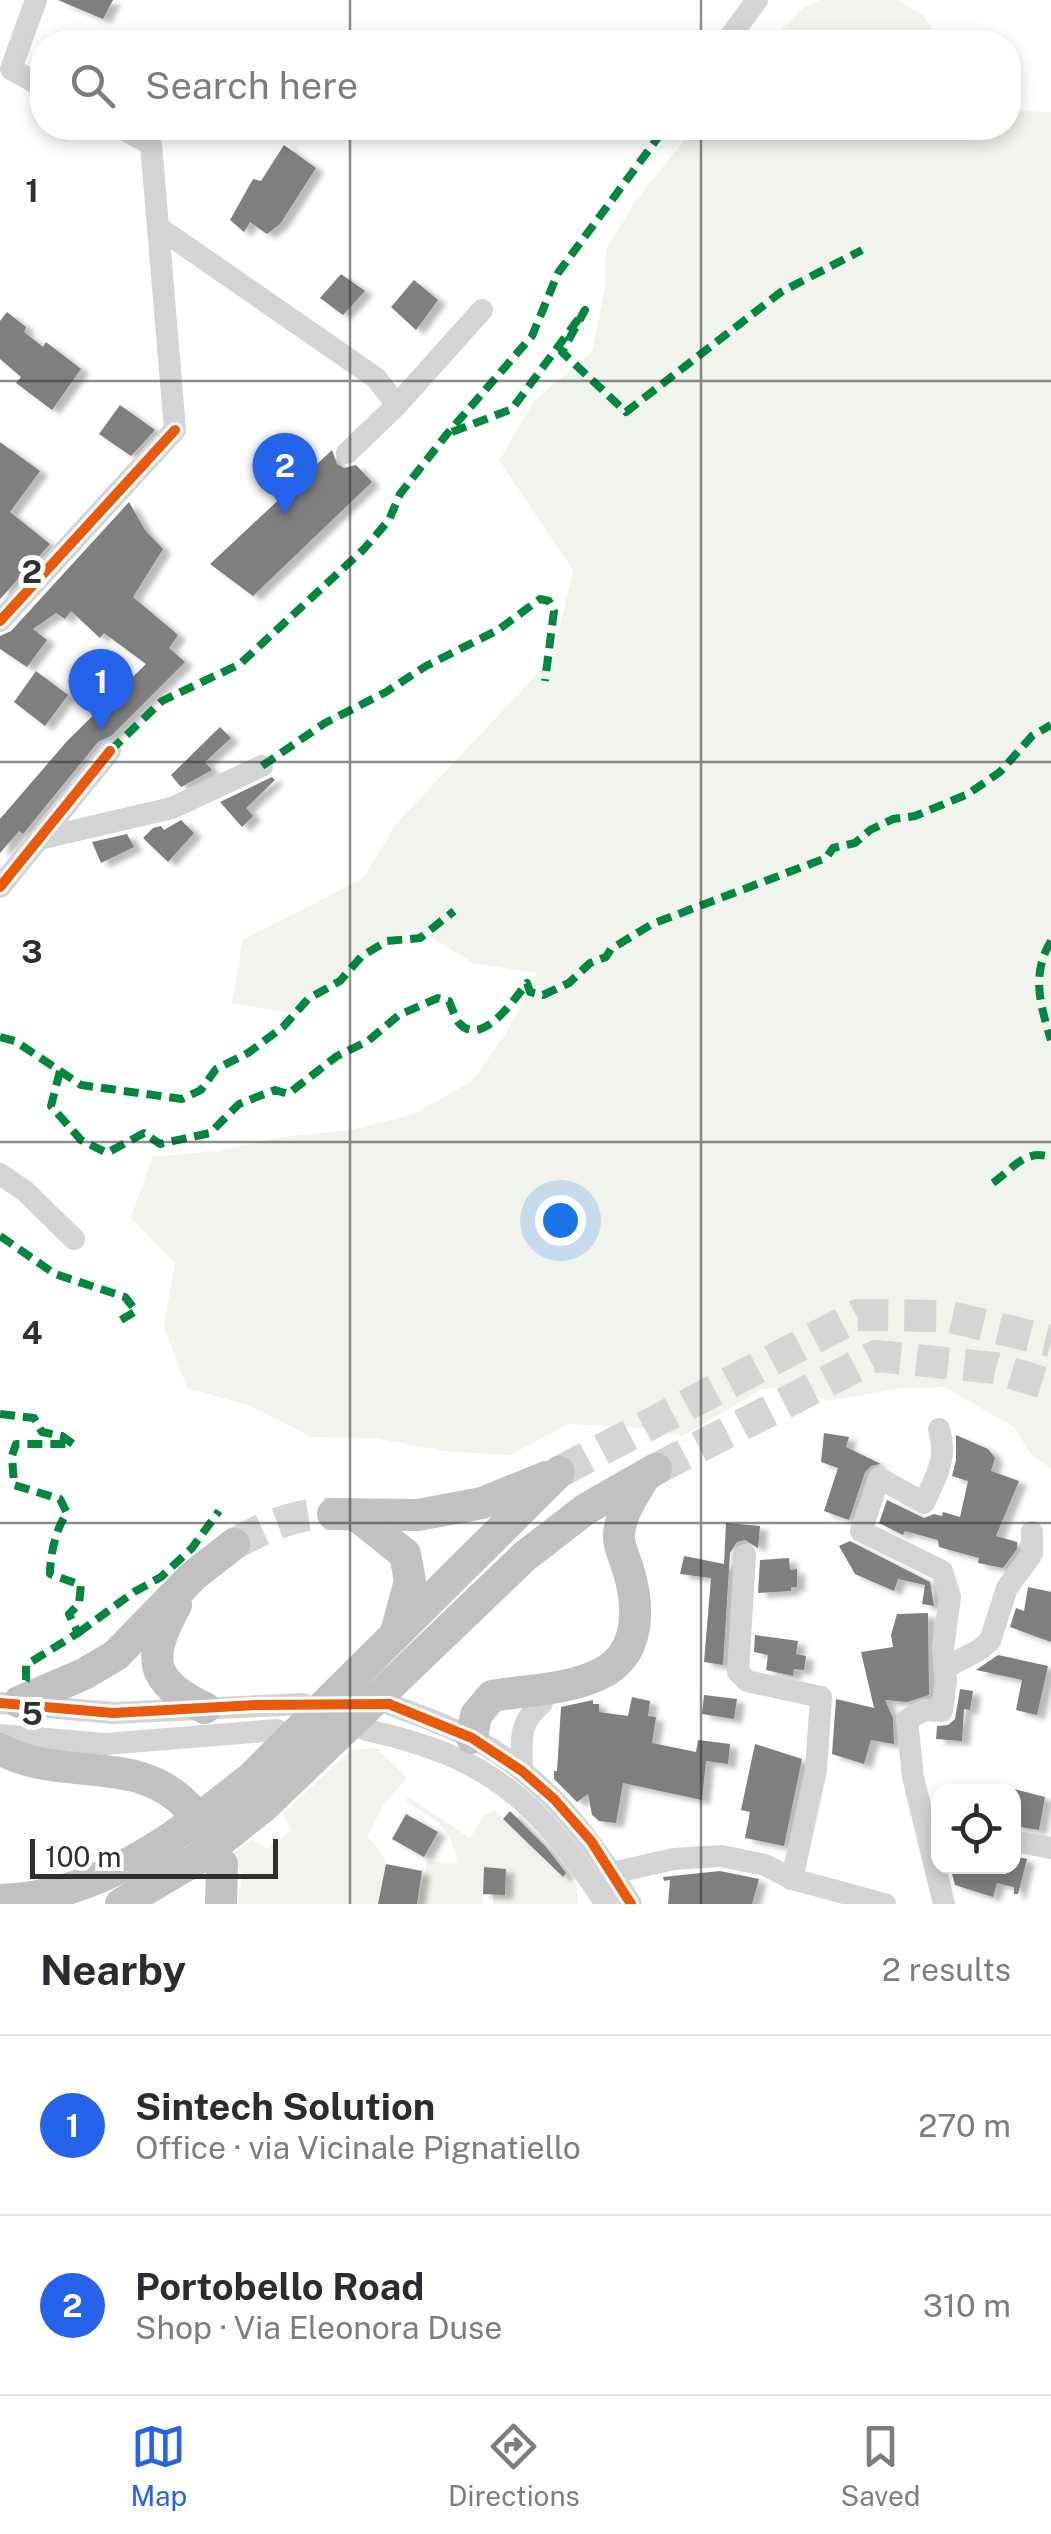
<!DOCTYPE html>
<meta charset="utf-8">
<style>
:root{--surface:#fff;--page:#f2f2f3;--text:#2b2b33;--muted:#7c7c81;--line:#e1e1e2;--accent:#2563eb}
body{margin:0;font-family:"Public Sans",sans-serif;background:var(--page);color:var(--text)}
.controls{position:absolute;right:30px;bottom:30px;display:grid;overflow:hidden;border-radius:20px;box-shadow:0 5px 15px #0003}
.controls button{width:90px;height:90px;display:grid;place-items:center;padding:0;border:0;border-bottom:2px solid var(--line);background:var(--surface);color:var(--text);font:50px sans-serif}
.scale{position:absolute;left:30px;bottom:25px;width:248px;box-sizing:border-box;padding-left:10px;border:5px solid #2f2f2f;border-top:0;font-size:28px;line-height:35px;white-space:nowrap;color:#2f2f2f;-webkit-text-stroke:8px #fff;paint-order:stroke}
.you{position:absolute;left:560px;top:1220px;width:35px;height:35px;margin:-25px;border:8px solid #fff;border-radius:50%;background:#1a73e8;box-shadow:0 0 0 15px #1a73e833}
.badge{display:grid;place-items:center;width:65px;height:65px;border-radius:50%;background:var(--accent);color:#fff;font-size:32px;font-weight:700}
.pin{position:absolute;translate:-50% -82px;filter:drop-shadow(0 2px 5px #0008)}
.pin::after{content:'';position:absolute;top:52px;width:35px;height:30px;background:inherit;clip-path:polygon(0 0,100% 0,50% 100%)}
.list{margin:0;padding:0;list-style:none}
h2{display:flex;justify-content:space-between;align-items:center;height:130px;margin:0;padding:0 40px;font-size:42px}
h2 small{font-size:32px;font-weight:400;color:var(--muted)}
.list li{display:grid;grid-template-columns:65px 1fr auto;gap:30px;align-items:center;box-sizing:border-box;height:180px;padding:0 40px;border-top:2px solid var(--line)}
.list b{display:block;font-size:38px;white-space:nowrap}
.list p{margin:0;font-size:32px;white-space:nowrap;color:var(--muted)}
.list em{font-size:32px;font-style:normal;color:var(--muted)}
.icon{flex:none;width:55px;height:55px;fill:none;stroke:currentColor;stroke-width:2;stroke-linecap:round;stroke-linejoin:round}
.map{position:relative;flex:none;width:1051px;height:1904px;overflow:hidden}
.search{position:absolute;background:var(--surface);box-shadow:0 5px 15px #0003;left:30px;right:30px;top:30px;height:110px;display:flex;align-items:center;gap:25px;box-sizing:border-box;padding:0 35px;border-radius:40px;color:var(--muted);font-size:38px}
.sheet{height:490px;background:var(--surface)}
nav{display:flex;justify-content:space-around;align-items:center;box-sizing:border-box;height:140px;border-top:2px solid var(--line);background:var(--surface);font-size:28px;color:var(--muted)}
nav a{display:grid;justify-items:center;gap:5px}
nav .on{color:var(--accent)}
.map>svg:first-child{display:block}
.green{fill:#f0f4ec}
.building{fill:#7f7f7f;filter:url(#shadow)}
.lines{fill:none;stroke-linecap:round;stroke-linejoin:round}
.highway-tunnel{stroke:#d5d5d5;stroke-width:32;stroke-dasharray:32 16;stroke-linecap:butt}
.minor{stroke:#d4d4d4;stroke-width:22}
.highway{stroke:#c1c1c1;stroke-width:32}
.quiet{stroke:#00873e;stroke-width:8;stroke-dasharray:15 8;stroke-linecap:butt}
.cycleway-casing{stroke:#fff;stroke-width:16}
.cycleway{stroke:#e8590c;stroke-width:10}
.grid{fill:none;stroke:#2f2f2f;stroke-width:2.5;stroke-opacity:0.55}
.grid-label{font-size:32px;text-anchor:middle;font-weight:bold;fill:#2f2f2f;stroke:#fff;stroke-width:10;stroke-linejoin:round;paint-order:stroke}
</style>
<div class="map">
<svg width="1051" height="1904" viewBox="0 0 1051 1904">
<defs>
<filter id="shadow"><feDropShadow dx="8" dy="4.5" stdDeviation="2.5" flood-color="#0004"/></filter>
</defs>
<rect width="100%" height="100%" fill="#fff"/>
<!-- green -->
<g class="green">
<polygon points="820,0 897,0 922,14 941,42 768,42 802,9"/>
<polygon points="1009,107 1015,111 1051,112 1051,1468 1031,1455 1014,1427 944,1387 902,1388 827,1401 796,1386 762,1389 683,1436 635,1427 568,1424 511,1455 443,1451 375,1438 311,1437 251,1406 187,1388 164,1326 175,1263 131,1218 152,1157 218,1151 283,1137 351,1130 414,1114 472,1081 509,1029 537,973 473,963 416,928 348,970 298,1014 232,1003 243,940 362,879 396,824 553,657 573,570 499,461 534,401 592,352 605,287 606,250 636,200 694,128 1008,128"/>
<path d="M376,1748L407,1778L383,1806L367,1837C395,1864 385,1869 378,1904H238L242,1875L232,1855L252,1839L267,1849L292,1830L283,1814L351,1750Z"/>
<path d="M408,1797L470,1838L484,1816L494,1810L562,1877L568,1872L577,1885L578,1904H493V1894L506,1869L485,1867L482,1904H417L427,1861L457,1864C450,1823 438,1822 405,1801Z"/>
</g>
<!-- building -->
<g class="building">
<polygon points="58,0 113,0 103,19"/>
<polygon points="284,145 316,168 280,224 267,234 250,222 244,232 230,220 253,179 261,181"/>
<polygon points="341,274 365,291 343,315 320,298"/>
<polygon points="414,280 438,300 416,330 391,307"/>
<polygon points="7,312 26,327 24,332 43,347 46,342 81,369 52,410 16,383 21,377 0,359 0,321"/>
<polygon points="120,405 155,430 131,456 99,434"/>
<polygon points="0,442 40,471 10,512 50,544 0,599"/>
<polygon points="332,450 337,464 344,468 356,465 372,482 253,596 210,564"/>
<polygon points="129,502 145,530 163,549 133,597 178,635 169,648 185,662 111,736 98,742 23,834 19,831 0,853 0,819 68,740 146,664 104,633 100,638 71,611 65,619 56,613 33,629 47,640 27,667 0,649 0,636 11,631"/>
<polygon points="36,671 68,695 45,726 14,702"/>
<polygon points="220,727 231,738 205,762 212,770 181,787 171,775"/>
<polygon points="272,777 275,780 246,808 253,816 242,827 220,802"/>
<polygon points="181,820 194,833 168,862 143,838 153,828 161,826 164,830"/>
<polygon points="127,834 134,847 101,863 92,842"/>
<polygon points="824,1433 849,1437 846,1447 881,1464 871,1466 865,1472 849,1520 824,1511 838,1468 821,1462"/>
<polygon points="956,1435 988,1449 995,1458 991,1471 1019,1481 996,1536 1017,1542 1017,1549 1003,1568 978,1563 979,1558 939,1547 938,1540 905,1531 903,1535 879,1523 887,1500 924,1518 934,1514 942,1516 943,1512 960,1517 968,1481 952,1476 956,1460"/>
<polygon points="726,1523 760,1526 758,1548 745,1540 737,1542 730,1553 723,1665 704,1662 711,1578 680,1574 684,1556 724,1564"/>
<polygon points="850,1541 930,1582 934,1606 922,1604 925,1585 898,1579 894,1591 855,1574 839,1546"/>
<polygon points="789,1558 790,1570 797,1569 797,1587 791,1587 791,1591 758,1593 760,1560"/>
<polygon points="1028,1587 1051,1592 1051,1642 1010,1627 1016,1608 1024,1611"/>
<polygon points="928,1613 929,1695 907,1702 885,1700 893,1718 894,1744 871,1740 864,1764 832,1754 836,1699 874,1708 861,1652 893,1647 891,1635 897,1614"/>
<polygon points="755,1635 798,1641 796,1654 806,1656 804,1670 794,1669 793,1676 766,1670 768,1655 754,1652"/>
<polygon points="998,1655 1048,1666 1037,1715 1016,1710 1022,1680 976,1670"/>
<polygon points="960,1689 973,1691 970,1710 964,1709 962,1741 936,1739 937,1726 948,1725 955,1719"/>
<polygon points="704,1695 737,1699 734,1719 702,1714"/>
<polygon points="632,1697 650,1701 648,1716 656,1717 652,1743 696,1752 698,1740 730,1744 728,1764 706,1761 702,1800 623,1783 616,1823 599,1821 592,1815 588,1794 577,1802 554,1779 554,1771 557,1771 561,1707 593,1700 593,1704 599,1704 599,1712 628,1716"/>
<polygon points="755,1744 802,1759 784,1846 745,1838 750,1812 741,1810"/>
<polygon points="1014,1789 1045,1797 1039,1830 1014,1826"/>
<polygon points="510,1811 546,1847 566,1873 563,1877 503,1819"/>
<polygon points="406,1814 438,1832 424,1857 392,1839"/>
<polygon points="1014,1856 1027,1859 1018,1894 1014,1894 1014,1887 997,1883 993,1897 955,1885 950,1866 1014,1866"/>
<polygon points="386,1864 422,1871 417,1904 378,1904"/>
<polygon points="484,1867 506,1869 505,1895 483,1894"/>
<polygon points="720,1871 759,1879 752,1904 668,1904 670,1880 664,1881 663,1877"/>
</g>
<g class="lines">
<!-- highway-tunnel -->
<g class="highway-tunnel">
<polyline points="656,1469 876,1356 995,1368 1051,1385"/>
<polyline points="559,1472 858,1315 947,1316 1051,1341"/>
<path d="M234,1544C266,1527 297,1512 333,1514"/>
</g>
<!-- minor -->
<g class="minor">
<polyline points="36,0 11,69 42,86"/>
<polyline points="726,42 757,0"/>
<polyline points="158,227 376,378 397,405 482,310"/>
<polyline points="347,453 397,405"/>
<polyline points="0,621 175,430 151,144 120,128"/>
<polyline points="39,839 172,808 262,766"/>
<polyline points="0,887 110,751"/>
<polyline points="0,1174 25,1191 74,1239"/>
<path d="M939,1429C948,1458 936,1477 924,1503L879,1478L861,1531L942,1571L950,1597L943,1648L946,1681L942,1711L924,1710L907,1720L913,1777L944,1904"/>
<polyline points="745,1555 738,1672 747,1681 821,1697 816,1770 792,1879"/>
<polyline points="945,1668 979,1650 990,1641 1007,1588 1032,1554 1032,1532"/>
<polyline points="0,1703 113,1713 303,1704"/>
<path d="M389,1704C417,1715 447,1725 474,1739C544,1776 591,1838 631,1904"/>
<path d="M366,1730C489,1756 538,1801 606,1904"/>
<polyline points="0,1735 105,1744 277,1730"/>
<path d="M522,1771C522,1741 517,1724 542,1703"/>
<polyline points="1014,1841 1051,1848"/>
<polyline points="612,1873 674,1859 721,1856 765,1865 792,1879 885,1904"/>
</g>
<!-- highway -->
<g class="highway">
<polyline points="333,1514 418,1515 482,1503 546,1477"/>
<polyline points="356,1515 405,1554 410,1581 397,1629"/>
<path d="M176,1605C146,1659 149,1681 205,1708"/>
<polyline points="19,1702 84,1674 116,1655 193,1576 234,1544"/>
<path d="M472,1738L476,1715L492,1696C526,1690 566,1690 598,1675C641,1656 640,1608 628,1569C625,1559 620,1549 619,1539C618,1516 634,1495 645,1476"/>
<path d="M0,1749C61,1783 137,1752 188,1807"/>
<path d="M0,1900C97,1898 178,1836 251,1778L559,1472"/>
<polyline points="121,1904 197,1859 263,1807 525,1556 586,1509 656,1469"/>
<polyline points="221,1904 222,1864"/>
</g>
<!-- quiet -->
<g class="quiet">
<polyline points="452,432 512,409 585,310 562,352 626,412 781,292 862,250"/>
<polyline points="110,751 162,701 240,664 364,549 389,520 400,494 447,434 532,336 558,273 665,128"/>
<polyline points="262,766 325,723 386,692 426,666 498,630 540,599 549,601 554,611 545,681"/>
<path d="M1051,941C1031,974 1040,1004 1051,1040"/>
<polyline points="0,1037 15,1041 81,1085 182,1099 201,1090 216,1069 248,1053 283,1027 308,999 340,981 362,956 387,941 420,938 454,911"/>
<path d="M60,1071L51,1106L81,1140L107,1153L144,1133L160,1144L210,1133L239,1104L275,1090L288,1094L337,1056L368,1041L399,1015L438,998L449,1001C452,1008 455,1018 459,1023C482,1049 516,997 527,983L530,992L543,995L569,983L590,963L606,957L611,949L652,924L826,858L833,848L855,843L870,830L893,819L915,816L968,794L1000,772L1032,736L1051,725"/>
<path d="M993,1183C1014,1168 1024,1149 1051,1157"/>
<polyline points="0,1236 55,1274 125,1297 136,1311 121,1320"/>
<path d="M0,1414L34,1418L42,1432L62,1436L73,1444H16L12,1456L14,1485L60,1499L67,1513C56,1528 50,1555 50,1574L81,1585L79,1604L69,1614L78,1633L26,1665V1680L23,1685"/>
<polyline points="78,1633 134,1592 161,1577 192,1548 219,1511"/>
</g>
<!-- cycleway casing -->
<g class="cycleway-casing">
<g id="cycleway">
<polyline points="0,621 175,430"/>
<polyline points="0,887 110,751"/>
<polyline points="0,1703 113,1713 256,1705 389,1704 472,1738 522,1771 554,1799 591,1841 631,1904"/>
</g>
</g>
<!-- cycleway -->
<use href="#cycleway" class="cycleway"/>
</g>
<!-- grid -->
<path class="grid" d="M350,0V42M701,0V42M350,128V1904M701,128V1904M0,381H1051M0,762H1051M0,1142H1051M0,1523H1051"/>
<g class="grid-label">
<text x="32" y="202">1</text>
<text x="32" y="583">2</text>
<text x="32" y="963">3</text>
<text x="32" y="1344">4</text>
<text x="32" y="1725">5</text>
</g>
</svg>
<div class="controls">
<button><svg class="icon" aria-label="locate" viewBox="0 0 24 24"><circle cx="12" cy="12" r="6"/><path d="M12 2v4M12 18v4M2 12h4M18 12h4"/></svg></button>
</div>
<div class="scale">100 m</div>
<div class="you"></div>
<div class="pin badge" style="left:101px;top:731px">1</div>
<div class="pin badge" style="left:285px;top:515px">2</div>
<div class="search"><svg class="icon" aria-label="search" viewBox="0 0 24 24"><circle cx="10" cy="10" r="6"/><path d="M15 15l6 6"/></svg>Search here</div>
</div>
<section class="sheet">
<h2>Nearby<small>2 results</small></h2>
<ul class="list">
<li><span class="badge">1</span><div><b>Sintech Solution</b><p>Office · via Vicinale Pignatiello</p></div><em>270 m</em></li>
<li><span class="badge">2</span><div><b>Portobello Road</b><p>Shop · Via Eleonora Duse</p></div><em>310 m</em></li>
</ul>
</section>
<nav>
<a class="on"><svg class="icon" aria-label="map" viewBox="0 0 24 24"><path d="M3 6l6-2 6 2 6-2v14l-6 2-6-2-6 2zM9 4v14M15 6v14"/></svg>Map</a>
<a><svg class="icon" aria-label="directions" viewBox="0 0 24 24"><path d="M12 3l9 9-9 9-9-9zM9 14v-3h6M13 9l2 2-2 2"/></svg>Directions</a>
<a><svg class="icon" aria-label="saved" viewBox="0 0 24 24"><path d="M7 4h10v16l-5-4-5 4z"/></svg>Saved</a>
</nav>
